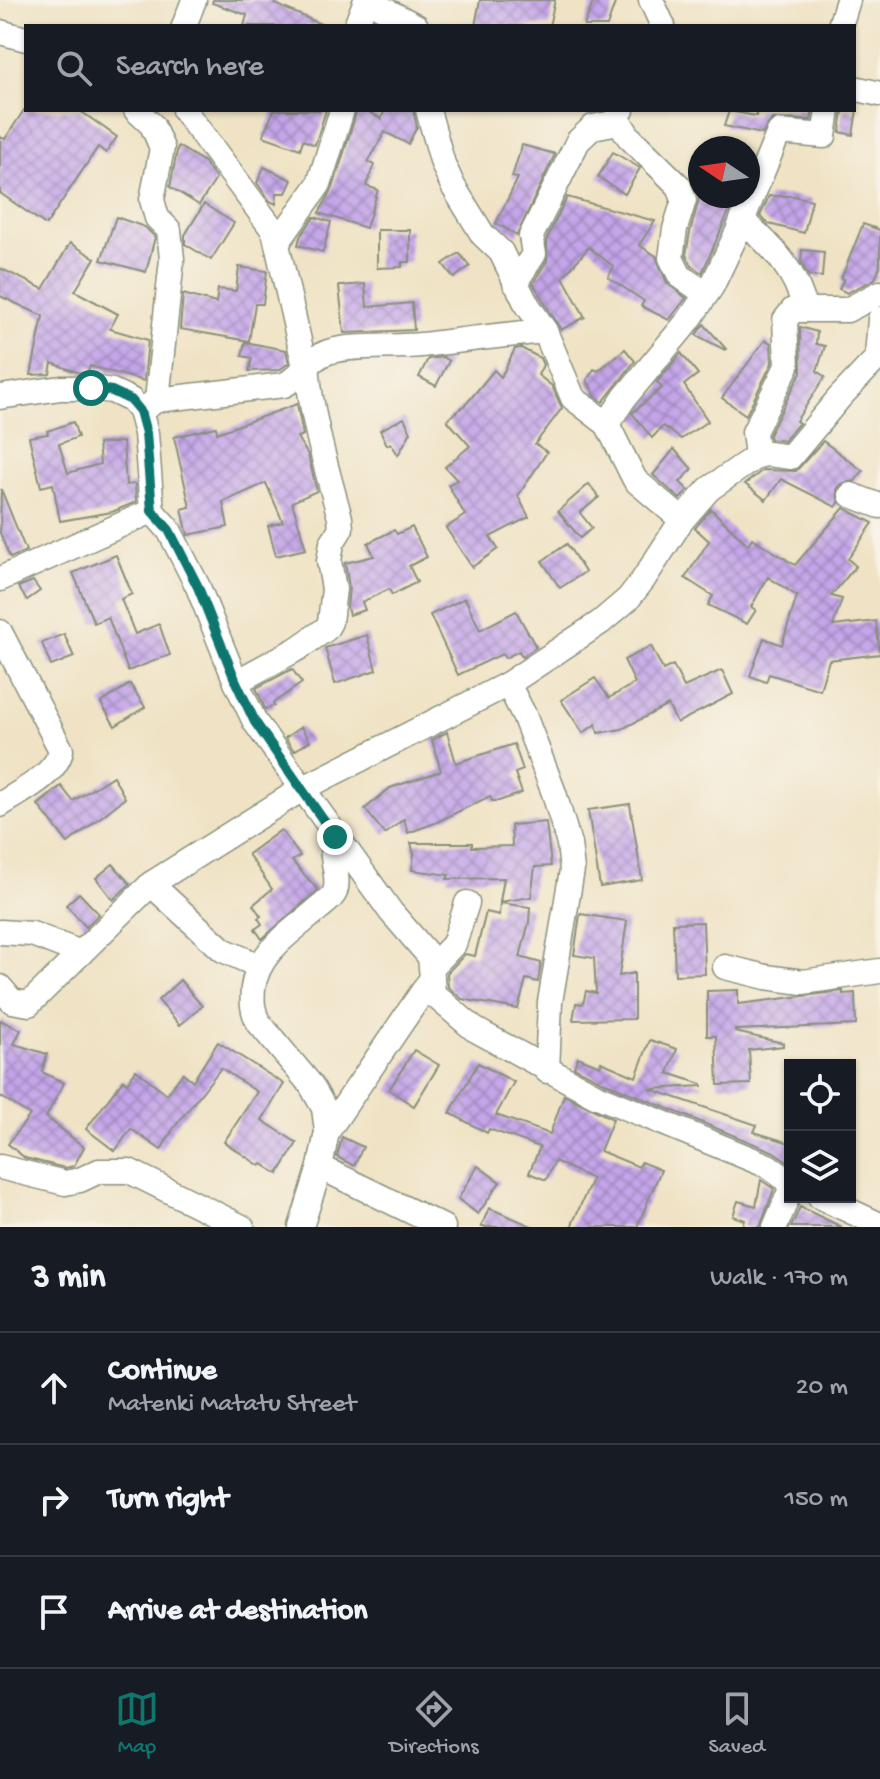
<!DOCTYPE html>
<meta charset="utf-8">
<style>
:root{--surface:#171b24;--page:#20242c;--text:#f1f3f6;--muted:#9ea1a6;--line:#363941;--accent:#0f766e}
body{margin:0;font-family:"Gochi Hand",sans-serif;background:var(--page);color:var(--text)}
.controls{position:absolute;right:24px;bottom:24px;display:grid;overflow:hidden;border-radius:0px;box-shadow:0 2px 6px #0004}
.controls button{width:72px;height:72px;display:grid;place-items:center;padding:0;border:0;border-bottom:2px solid var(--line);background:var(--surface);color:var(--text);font:40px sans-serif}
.compass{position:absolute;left:688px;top:136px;width:72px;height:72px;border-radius:50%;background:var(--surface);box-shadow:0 2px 6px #0004;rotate:283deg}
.stop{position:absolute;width:24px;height:24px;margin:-18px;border:6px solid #0f766e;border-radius:50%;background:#fff}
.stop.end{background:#0f766e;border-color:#fff;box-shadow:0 2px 8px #0008}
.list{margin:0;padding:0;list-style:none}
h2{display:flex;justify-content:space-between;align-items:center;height:104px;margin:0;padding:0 32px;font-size:34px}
h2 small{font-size:26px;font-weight:400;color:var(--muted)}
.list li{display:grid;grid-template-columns:52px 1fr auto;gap:24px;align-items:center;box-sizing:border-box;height:112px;padding:0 32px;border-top:2px solid var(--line)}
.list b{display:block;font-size:30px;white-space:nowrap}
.list p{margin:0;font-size:26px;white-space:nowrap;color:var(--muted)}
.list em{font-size:26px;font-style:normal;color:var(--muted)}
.icon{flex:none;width:44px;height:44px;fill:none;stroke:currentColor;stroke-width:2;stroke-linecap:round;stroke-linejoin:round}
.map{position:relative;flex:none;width:880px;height:1227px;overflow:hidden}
.search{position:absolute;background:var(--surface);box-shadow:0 2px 6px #0004;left:24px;right:24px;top:24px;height:88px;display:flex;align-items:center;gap:20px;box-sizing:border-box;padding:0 28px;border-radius:0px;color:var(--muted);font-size:30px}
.sheet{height:440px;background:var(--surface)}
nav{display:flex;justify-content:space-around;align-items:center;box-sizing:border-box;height:112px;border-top:2px solid var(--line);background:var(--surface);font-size:22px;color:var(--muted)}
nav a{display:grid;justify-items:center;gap:4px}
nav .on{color:var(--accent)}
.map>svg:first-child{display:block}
.building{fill:url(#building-cross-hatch)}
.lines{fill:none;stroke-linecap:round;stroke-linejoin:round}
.minor-casing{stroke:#88907c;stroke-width:27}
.minor{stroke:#fff;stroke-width:24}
.route{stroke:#0f766e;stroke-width:10}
</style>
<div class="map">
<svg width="880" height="1227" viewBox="0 0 880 1227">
<defs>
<pattern id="building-cross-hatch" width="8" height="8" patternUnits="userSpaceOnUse" patternTransform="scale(2)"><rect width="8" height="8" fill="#c5a5e9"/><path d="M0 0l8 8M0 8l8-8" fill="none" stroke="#9f88be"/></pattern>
</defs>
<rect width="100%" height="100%" fill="#f7f3e8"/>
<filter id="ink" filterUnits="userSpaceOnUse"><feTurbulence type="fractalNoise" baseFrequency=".0125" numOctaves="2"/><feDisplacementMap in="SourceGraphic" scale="16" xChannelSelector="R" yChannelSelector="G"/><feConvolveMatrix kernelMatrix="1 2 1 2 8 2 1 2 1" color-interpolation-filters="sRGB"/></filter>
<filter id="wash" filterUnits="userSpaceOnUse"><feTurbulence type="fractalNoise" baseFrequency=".006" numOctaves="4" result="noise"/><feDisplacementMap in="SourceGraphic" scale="32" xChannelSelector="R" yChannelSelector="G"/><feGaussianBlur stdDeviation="1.8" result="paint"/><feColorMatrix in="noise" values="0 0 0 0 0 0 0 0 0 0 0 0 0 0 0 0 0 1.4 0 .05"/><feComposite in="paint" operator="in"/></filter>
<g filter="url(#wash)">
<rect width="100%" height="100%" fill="#f0e3c5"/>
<g id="blocks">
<!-- building -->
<g class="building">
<polygon points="213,0 277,0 275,4 325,26 244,26 247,15 212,3"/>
<polygon points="480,0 555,0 549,26 475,26"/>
<polygon points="594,0 616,0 607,26 584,26"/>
<polygon points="24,110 79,110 117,137 106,153 98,147 46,225 0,193 0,137 5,139"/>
<polygon points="274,110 326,110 315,145 303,140 300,149 263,136"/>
<polygon points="357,110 365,110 381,119 385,110 413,110 417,127 408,144 385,132 368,162 374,165 366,186 378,190 366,228 319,213 333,188"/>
<polygon points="757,110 813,110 811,120 772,119 762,134 724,126 729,111 756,116"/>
<polygon points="843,110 857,110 853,135 840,132"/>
<polygon points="522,145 555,154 517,235 496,223 518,178 512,177"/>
<polygon points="178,146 204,162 216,179 199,205 170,187"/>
<polygon points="613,152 640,168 625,194 598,177"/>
<polygon points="264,167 292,180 286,193 277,193 276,204 270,201 257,183"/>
<polygon points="700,196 735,198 702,273 692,266 686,255 690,232"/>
<polygon points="769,196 794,196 812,200 804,233 769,224 760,216"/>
<polygon points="567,197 655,221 639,245 656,256 667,283 686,298 669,320 641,306 644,301 608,277 614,267 589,247 563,277 585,317 561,330 533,283 547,261 547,238"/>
<polygon points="204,204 234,223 211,260 185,244 185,235"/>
<polygon points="116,217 145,227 155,237 146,272 101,260"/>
<polygon points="314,217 331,222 323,252 298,245 300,237"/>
<polygon points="863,224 880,230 880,266 875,279 847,293 839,289 844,279 841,279"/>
<polygon points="377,230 410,230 410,262 402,262 402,267 377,268"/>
<polygon points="70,243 95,258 75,291 118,314 110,329 148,340 144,381 90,366 87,373 80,373 52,363 50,374 31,375 43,316 0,296 0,268 43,289"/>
<polygon points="802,250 824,252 822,277 809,276 801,262"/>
<polygon points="459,253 470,266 454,278 443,264"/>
<polygon points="239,267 267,271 263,304 255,304 249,341 180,329 183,294 216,303 218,289 236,291"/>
<polygon points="365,284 367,307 412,303 414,330 344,333 339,286"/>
<polygon points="704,324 726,349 725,350 696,335"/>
<polygon points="800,327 817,332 816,344 825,346 817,371 825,377 796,421 799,423 784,441 770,439 769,435 801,372"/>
<polygon points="765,340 771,343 772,363 746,415 722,398"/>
<polygon points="245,342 286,350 289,363 279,370 249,371 252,358 242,356"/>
<polygon points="521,348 540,358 543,365 538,375 552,386 562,408 535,444 547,452 518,496 529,517 490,537 498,549 472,567 446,528 465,515 448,485 457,480 445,467 470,446 447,420 467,403 494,370 501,377 515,349"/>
<polygon points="625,349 635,361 603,402 596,397 587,380 594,369 598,371"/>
<polygon points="681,353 698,374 684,385 708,421 681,439 663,426 652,438 632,413 662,388 657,382"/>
<polygon points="443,357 449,361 436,386 419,377 428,359"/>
<polygon points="297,404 303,435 297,437 308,455 317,491 292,502 306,549 276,556 268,526 283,522 266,483 223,502 228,527 188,535 182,509 190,507 174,437 216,427 217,433"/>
<polygon points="404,418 411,432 398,455 391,443 387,445 380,430"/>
<polygon points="73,422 78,437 59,444 68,473 100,464 98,444 123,442 126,485 135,484 136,502 112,512 60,521 53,484 41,487 29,437 48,434 47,431"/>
<polygon points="823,441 863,471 855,481 841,484 837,490 839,503 836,507 781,479 766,500 745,484 763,470 796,471"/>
<polygon points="674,449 692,469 680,482 688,490 680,499 653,475"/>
<polygon points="589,484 599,497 580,513 592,528 580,538 558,511"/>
<polygon points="1,489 26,551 10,558 0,533"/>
<polygon points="844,508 873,523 848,559 856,566 831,596 842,599 833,626 876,621 880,654 829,660 820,690 769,674 766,682 750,676 764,638 782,645 797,596 768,577 751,607 756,610 747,624 708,605 713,596 685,578 709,541 695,528 711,509 748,545 752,538 795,565"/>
<polygon points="412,527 427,557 409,566 417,582 392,595 389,589 362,602 365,610 349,615 347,608 349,587 345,563 374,556 368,543 394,530 397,534"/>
<polygon points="567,544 585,572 560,588 542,561"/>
<polygon points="116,555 132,594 121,599 135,634 159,624 170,655 128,671 108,617 94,623 73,573"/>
<polygon points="33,581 40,591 27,600 18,587"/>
<polygon points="465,598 480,630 516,611 536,647 522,657 519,651 505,658 502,654 458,675 430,615"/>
<polygon points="64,634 74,657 51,666 42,643"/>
<polygon points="367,635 376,670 335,684 325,648"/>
<polygon points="651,646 663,670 673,665 684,687 722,670 733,694 677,723 668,705 622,729 598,733 596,724 583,733 561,700 595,678 609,698 635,683 624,660"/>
<polygon points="292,669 302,683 273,703 274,706 265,709 256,688"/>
<polygon points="130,684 145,707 115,726 101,703"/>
<polygon points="301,727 310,741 294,751 285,738"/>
<polygon points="447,732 456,763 514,744 523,770 515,773 522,793 499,801 492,801 490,796 435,823 408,833 404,819 385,834 365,809 390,788 441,771 432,740"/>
<polygon points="113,776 125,798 68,843 38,805 61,786 73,801"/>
<polygon points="630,804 642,880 600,887 588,810"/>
<polygon points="546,822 551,866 535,867 531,897 500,902 504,878 447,879 449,875 412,870 414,854 411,843 472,843 472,847 512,846 511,825"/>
<polygon points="281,830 300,856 292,861 318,890 262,939 255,929 262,924 258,918 261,916 253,905 272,889 248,854"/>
<polygon points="113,864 130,884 113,900 96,878"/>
<polygon points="79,893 99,914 86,927 66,905"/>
<polygon points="500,903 530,907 529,922 520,957 541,963 538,982 526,979 518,1009 462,999 448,987 447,973 465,954 475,956 486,912 499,915"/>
<polygon points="580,914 627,921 619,976 634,973 634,1019 573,1020 576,1003 583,1004 586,991 596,993 594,958 574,955"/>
<polygon points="703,922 705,974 675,975 673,923"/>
<polygon points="180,980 202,1006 180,1025 158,1000"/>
<polygon points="738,990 738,1004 843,991 843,994 855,993 856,1025 735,1030 735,1032 783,1043 783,1046 749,1050 751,1084 718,1085 716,1036 707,1036 707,991"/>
<polygon points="0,1020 21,1030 14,1044 47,1054 42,1072 64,1083 46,1117 84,1147 74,1166 65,1168 25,1158 8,1144 30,1115 0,1096"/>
<polygon points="650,1040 677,1049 668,1073 702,1084 702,1086 650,1089 757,1125 754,1132 790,1143 790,1163 774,1152 601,1081 574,1067 578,1057 600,1066 601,1062 636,1077"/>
<polygon points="218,1042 284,1084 262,1120 297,1143 278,1174 262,1164 260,1166 224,1142 257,1092 221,1068 173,1129 161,1150 131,1129 115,1151 86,1129 123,1080 127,1083 136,1070 167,1094 183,1073 193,1081"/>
<polygon points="414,1050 439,1065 414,1106 389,1090"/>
<polygon points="478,1063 514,1082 496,1115 550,1134 564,1095 613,1119 600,1151 639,1167 641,1162 661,1170 637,1227 571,1227 592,1179 555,1161 546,1180 529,1173 540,1147 489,1129 487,1133 450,1113"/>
<polygon points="342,1137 363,1147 354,1166 337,1157"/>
<polygon points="478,1166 500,1182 478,1214 458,1199"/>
<polygon points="761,1180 774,1189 760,1227 743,1227 745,1220 733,1216 738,1201 756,1206"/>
<polygon points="800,1207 842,1227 791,1227"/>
<polygon points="489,1208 534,1227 481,1227"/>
</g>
</g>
</g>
<g filter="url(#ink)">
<use href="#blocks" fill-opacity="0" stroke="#88907c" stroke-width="2"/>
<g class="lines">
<!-- minor casing -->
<g class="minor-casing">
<g id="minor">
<polyline points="376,0 380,7 416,26"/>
<polyline points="651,0 663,26"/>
<polyline points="184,26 194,0"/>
<polyline points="356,26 366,0"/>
<polyline points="840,26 848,0"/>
<polyline points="0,32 26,39"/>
<polyline points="854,88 880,94"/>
<polyline points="136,110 152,125 162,148 152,200 157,218 169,230 172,259 157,400"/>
<polyline points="184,110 274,231 305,367"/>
<polyline points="428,110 443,164 453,186 483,235 501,252 525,301 545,331 573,398 607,424 635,480 682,520"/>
<polyline points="617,118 629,137 679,186 684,200 675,229 671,258 680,276 706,294"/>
<path d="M742,220C771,245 797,271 805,310"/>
<polyline points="278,242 319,184 342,110"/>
<polyline points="515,283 534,254 531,236 578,141 593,127 613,123 622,110"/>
<polyline points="877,357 880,319"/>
<polyline points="0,397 61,388 91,388 112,391 131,400 140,411 146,433 152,511 169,530 198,587 236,682 255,722 391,912 430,957 432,978 327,1132 320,1167 301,1227"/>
<path d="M140,411L157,400L284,385C301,377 308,359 328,352C351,344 394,348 421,345C463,340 503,335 545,331"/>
<polyline points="607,424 625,397 689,320 712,286 737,233 779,132 824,136 828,110"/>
<polyline points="757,456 754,432 787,366 785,320 793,310 847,310 880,293"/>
<polyline points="851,495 880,506"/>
<polyline points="0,579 152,511"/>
<path d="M0,632L61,750C57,775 19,792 0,805"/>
<path d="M236,682L297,649L326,629L330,622L334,589L329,561L332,543L341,528L340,518C326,466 311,418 307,364"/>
<polyline points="508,684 524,715 554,793 569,844 572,870 550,1002 547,1071"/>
<polyline points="151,884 223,950 259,966"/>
<polyline points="0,932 32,934 81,953"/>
<polyline points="433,966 454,944 467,903"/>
<polyline points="725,967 766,977 803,982 880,971"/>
<polyline points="432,978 433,994 474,1029 595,1095 768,1166 790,1182"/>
<polyline points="0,987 12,1001 29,1004 151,884 302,789 508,684 601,622 628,599 643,580 682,520 709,489 757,456 768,454 790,457 840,397 880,355"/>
<path d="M327,1132L324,1108L311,1085L259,1023C252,1011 252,1001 253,988C258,951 292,932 318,909C324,904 332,899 335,892C341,874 327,855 335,837"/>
<polyline points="0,1167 65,1183 80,1180 99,1171 129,1171 242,1227"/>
<polyline points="320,1167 443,1227"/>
<polyline points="820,1197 880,1225"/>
<polyline points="775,1227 790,1191"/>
</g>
</g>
<!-- minor -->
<use href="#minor" class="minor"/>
</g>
</g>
<g class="lines" filter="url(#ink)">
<!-- route -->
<polyline class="route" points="91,388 112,391 131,400 140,411 146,433 152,511 169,530 198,587 236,682 255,722 335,837"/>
</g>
</svg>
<div class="controls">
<button><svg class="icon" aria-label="locate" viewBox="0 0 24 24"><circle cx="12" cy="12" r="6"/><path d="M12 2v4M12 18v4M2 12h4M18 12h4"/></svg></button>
<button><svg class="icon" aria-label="layers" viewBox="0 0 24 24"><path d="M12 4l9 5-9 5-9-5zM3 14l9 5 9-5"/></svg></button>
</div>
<svg class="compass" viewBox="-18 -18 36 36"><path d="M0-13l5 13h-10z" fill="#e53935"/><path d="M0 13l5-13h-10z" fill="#9ea1a6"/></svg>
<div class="stop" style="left:91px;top:388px"></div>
<div class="stop end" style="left:335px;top:837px"></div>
<div class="search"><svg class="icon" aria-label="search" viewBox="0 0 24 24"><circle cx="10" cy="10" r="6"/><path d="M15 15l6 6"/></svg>Search here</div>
</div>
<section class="sheet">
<h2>3 min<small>Walk · 170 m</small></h2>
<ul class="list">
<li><svg class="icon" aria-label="ahead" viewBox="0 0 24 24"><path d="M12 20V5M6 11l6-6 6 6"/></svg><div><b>Continue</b><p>Matenki Matatu Street</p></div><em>20 m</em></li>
<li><svg class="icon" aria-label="right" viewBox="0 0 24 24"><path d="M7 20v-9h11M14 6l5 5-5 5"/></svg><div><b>Turn right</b></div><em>150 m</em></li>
<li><svg class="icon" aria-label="arrive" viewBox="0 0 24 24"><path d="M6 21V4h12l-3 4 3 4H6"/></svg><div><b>Arrive at destination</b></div></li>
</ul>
</section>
<nav>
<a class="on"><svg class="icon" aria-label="map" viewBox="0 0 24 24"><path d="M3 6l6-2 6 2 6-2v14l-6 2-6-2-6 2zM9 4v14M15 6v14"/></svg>Map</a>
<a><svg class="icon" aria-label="directions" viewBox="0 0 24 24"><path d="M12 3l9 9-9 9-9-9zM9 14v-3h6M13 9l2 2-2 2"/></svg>Directions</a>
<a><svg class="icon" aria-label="saved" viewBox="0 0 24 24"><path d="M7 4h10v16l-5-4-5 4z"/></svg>Saved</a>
</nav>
